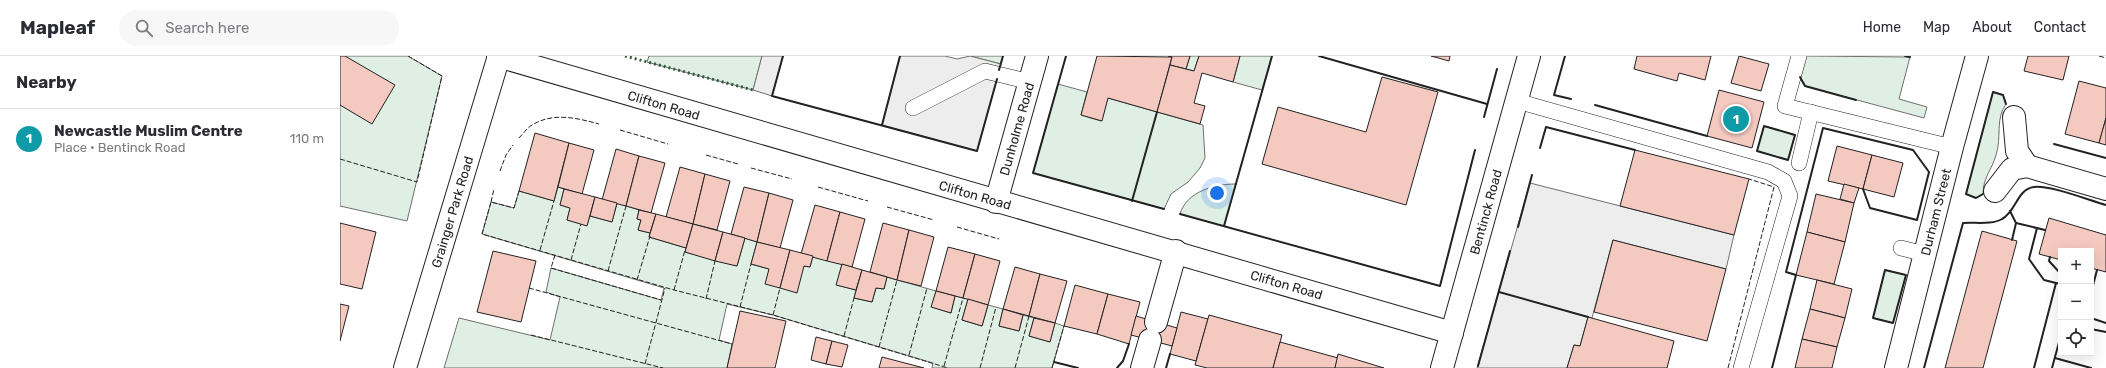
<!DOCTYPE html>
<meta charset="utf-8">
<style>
:root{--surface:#fff;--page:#f7f7f7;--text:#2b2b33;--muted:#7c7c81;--line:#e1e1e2;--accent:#d93025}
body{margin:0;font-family:Rubik,sans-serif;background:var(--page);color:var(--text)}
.controls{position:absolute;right:12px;bottom:12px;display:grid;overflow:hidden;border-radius:0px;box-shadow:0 4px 16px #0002}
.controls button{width:36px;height:36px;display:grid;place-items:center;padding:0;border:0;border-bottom:1px solid var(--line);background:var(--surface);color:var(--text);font:20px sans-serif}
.you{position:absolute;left:877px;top:137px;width:14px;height:14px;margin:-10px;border:3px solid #fff;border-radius:50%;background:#1a73e8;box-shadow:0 0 0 6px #1a73e833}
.badge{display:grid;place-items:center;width:26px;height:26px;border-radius:50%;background:var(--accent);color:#fff;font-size:13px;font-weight:700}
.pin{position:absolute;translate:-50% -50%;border:2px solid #fff;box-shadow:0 1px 4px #0006}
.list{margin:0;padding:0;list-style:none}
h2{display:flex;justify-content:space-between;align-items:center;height:52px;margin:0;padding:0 16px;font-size:17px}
h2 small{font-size:13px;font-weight:400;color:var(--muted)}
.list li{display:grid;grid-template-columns:26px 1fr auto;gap:12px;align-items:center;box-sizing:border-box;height:60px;padding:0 16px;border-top:1px solid var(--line)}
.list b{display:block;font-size:15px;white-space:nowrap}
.list p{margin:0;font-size:13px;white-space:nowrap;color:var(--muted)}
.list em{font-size:13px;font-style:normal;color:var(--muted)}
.icon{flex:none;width:22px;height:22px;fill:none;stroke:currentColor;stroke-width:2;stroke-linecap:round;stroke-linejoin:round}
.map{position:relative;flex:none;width:1766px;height:312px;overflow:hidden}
header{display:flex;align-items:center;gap:24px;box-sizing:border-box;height:56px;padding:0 20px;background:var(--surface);border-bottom:1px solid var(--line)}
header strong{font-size:19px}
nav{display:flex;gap:22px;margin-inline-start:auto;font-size:14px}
.search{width:280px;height:36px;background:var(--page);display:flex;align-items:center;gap:10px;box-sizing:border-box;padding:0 14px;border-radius:22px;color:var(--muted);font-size:15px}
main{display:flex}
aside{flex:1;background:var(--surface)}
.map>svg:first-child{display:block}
.green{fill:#e0efe3;stroke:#6f6f6f}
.parking{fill:#ededed;stroke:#6f6f6f}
.building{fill:#f3c9c0;stroke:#222}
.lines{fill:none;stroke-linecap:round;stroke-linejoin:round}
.service-casing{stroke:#222;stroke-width:16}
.minor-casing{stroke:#222;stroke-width:24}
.tertiary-casing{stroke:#222;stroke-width:24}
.service{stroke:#fff;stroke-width:15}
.minor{stroke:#fff;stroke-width:22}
.tertiary{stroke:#fff;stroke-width:22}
.hedge{stroke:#2f5e38;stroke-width:3;stroke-dasharray:2 3;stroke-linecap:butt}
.fence{stroke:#222;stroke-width:1;stroke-dasharray:5 2;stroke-linecap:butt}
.wall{stroke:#222;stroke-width:2}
.labels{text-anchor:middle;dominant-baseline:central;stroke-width:3;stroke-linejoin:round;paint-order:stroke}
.street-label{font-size:13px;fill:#222;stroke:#fff}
</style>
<header>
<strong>Mapleaf</strong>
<div class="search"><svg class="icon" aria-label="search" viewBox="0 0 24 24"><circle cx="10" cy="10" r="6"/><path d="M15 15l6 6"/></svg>Search here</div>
<nav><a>Home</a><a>Map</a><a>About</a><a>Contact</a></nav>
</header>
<main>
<aside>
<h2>Nearby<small></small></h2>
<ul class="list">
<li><span class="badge" style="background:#0f9aa8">1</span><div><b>Newcastle Muslim Centre</b><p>Place · Bentinck Road</p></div><em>110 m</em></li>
</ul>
</aside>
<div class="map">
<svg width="1766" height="312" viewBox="0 0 1766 312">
<rect width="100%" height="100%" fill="#fff"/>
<!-- green -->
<g class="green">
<polygon points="0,0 68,0 102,20 67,165 0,150"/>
<polygon points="309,0 422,0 413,34 307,6"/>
<polygon points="630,0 663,0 661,8"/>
<polygon points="850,0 859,0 854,15 846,13"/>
<polygon points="900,0 932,0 922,34 893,26"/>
<polygon points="1466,0 1570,1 1559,43 1587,51 1584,62 1465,30 1460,23"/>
<polygon points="718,28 747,36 741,59 761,65 768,42 863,69 865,102 860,112 848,126 831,138 824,153 693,117"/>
<path d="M1653,36L1663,39L1666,48C1655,63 1662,81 1656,99C1652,114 1643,121 1643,138L1636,142L1626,138Z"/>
<polygon points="1424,70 1455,79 1448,104 1417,95"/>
<path d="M896,128L884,170L840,158C847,135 875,128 896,128Z"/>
<polygon points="218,131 224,133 220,149 230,152 227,164 247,169 250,160 272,166 277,147 299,154 297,163 301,164 298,174 310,177 309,181 346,192 345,196 397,210 405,182 417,186 411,208 429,213 464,210 470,211 473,200 502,208 497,229 516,234 514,242 532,246 536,232 544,233 547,221 596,235 592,251 611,257 615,240 628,243 622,264 642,270 648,249 663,253 659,270 679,275 683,259 694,262 689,280 710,286 715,267 724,270 712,312 592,312 593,307 433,259 387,248 379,284 392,288 387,312 104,312 119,262 210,284 220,241 206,236 211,212 321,244 324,232 142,178 151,146 174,152 179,135 214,145"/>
<polygon points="1545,214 1566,219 1553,267 1533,262"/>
</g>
<!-- parking -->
<g class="parking">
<polygon points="422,0 443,0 432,40 413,34"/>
<polygon points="560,0 605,0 617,3 630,0 661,8 637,95 542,69"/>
<polygon points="1190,127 1394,179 1386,213 1273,184 1252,262 1248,261 1240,290 1234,289 1227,312 1137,312"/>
</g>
<!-- building -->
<g class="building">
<polygon points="0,0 5,0 55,29 32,68 0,49"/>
<polygon points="757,0 832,1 817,56 768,42 762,65 741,59"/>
<polygon points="828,0 850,0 846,13 830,9 832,1"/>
<polygon points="900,0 893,26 862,17 854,47 865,50 860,68 817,56 830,9 854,15 859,0"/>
<polygon points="1091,0 1110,0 1109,5"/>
<polygon points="1297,0 1371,0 1365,24 1339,17 1337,25 1294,13"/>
<polygon points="1399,0 1429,8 1421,35 1391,27"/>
<polygon points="1688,0 1729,0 1723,24 1684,15"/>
<polygon points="1042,21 1098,36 1066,149 922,108 938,51 1026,76"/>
<polygon points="1739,25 1766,32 1766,62 1759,87 1725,78"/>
<polygon points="1379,34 1424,46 1412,92 1367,80"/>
<polygon points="1766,62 1766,89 1759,87"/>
<polygon points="195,77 229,87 214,145 179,135"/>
<polygon points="229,87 254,94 242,138 218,131"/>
<polygon points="1497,90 1532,99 1523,133 1488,125"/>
<polygon points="276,93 299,100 286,150 262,144"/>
<polygon points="1295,94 1409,123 1394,179 1280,150"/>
<polygon points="1532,99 1563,107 1554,141 1523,133"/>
<polygon points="299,100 325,107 311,157 286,150"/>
<polygon points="340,111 365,118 353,168 326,161"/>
<polygon points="365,118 390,125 377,174 353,168"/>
<polygon points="1504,128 1519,132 1514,147 1500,143"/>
<polygon points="404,131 429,137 417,186 391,178"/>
<polygon points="224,133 255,141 247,170 227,164 230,152 220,149"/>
<polygon points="429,137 453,144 440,192 417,186"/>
<polygon points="1476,138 1514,147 1505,186 1467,176"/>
<polygon points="255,141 277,147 272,166 250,160"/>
<polygon points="475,149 500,156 487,205 461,198"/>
<polygon points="299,154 316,158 310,177 298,174 301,164 297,163"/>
<polygon points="500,156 525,163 512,211 487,205"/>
<polygon points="316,158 353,168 346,192 309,181"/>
<polygon points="1709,162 1766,179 1766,216 1751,212 1751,195 1721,195 1721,204 1699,198"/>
<polygon points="0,167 36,176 22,233 0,228"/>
<polygon points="543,167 569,174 557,224 530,216"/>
<polygon points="353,168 383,176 375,205 345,196"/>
<polygon points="569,174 594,181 581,230 557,224"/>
<polygon points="1642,175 1677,185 1643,312 1605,312"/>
<polygon points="383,176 405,182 397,210 375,205"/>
<polygon points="1467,176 1505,186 1494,228 1456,219"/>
<polygon points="1273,184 1386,213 1367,285 1254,256"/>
<polygon points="417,186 450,194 440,232 425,228 429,213 411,208"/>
<polygon points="608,191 635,198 623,242 596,235"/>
<polygon points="450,194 473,200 470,211 464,210 457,237 440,232"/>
<polygon points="153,195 196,205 181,266 137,256"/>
<polygon points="635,198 660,205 648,249 623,242"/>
<polygon points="502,208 522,214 516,234 496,229"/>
<polygon points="675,211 700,218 689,260 663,253"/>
<polygon points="522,214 547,221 544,233 536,232 532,246 514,242"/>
<polygon points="700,218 727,225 715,267 689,260"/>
<polygon points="1477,224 1512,233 1505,262 1470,253"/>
<polygon points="735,229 768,238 757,278 724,270"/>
<polygon points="596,235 615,240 611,257 591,251"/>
<polygon points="768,238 800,246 789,288 757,278"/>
<polygon points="628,243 648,249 642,270 622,264"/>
<polygon points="0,248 9,250 0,285"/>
<polygon points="663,253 683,259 679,275 659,270"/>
<polygon points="1470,253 1505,262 1497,291 1462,283"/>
<polygon points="400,255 446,265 435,312 387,312"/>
<polygon points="841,256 868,263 856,305 830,298"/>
<polygon points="869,259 942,279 933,312 867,312 855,309"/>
<polygon points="796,260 837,272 832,290 791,279"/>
<polygon points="1248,261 1334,285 1327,312 1227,312 1234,289 1240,290"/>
<polygon points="694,262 715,267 710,286 689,280"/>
<polygon points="476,281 492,285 486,308 471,304"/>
<polygon points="1462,283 1497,291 1492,312 1455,312"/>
<polygon points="492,285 508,289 502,311 486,308"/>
<polygon points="940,286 998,302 995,312 933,312"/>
<polygon points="998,298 1044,312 995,312"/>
<polygon points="542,301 584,312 539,312"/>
</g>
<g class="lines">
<!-- service casing -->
<g class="service-casing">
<g id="service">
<polyline points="1459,0 1445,50 1612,91"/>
<polyline points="1177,45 1428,116 1444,125 1450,140 1401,312"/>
<polyline points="573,52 645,15 690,26"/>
<polyline points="1459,107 1471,56"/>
<polyline points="1561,192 1585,198"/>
</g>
</g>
<!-- minor casing -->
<g class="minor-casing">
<g id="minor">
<path id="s1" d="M158,0C476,95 795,183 1112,277"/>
<polyline points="1674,61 1677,95 1687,110"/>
<polyline points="1655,135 1672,113 1687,110 1766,133"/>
<path id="s2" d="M656,146L697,0"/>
<polyline points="816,266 836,195"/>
<path id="s3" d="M65,312L159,0"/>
<polyline points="802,312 810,284"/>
<path id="s4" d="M1556,312L1612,91L1637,0"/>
</g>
</g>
<!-- tertiary casing -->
<g class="tertiary-casing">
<g id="tertiary">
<path id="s5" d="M1102,312L1189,0"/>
</g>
</g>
<!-- service -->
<use href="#service" class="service"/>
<!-- minor -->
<use href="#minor" class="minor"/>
<!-- tertiary -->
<use href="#tertiary" class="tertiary"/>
<!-- hedge -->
<polyline class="hedge" points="285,0 413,34"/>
<!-- fence -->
<g class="fence">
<polyline points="1759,0 1766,2"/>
<polyline points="280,74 328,88"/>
<path d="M179,82C183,78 187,72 192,69C213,56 237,62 259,68"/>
<polyline points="366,99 398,108"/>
<polyline points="0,103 77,126 102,20 68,0"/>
<polyline points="411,112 452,123"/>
<polyline points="160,115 166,99 173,89"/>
<polyline points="478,131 528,145"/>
<polyline points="179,135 174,152 151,146 142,178 334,234 433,259 608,312"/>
<polyline points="151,146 154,133"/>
<polyline points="547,151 594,164"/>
<polyline points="617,171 659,183"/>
<polyline points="200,194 214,145"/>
<polyline points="215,199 211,212 321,244"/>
<polyline points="231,204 241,168"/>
<polyline points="268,215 286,150"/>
<polyline points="297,224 310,180"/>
<polyline points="189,232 392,288"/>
<polyline points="334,234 345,194"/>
<polyline points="366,243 375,205"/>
<polyline points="400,251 411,208"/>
<polyline points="433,259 440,232"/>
<polyline points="191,279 323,312"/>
<polyline points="504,280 514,242"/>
<polyline points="539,291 557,224"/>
<polyline points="569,299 587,232"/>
<polyline points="305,308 325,232"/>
<polyline points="604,310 623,242"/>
<polyline points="640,312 656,251"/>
<polyline points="675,312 689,260"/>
<polyline points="712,312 724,270"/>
<polyline points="1388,312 1434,131 1409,123"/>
</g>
<!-- wall -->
<g class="wall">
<polyline points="443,0 432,40 637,95 657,23"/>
<polyline points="726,0 693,117 824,153"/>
<polyline points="979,0 1147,48"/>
<polyline points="1225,0 1214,39 1231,43"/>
<polyline points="1565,0 1570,1"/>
<polyline points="659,14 663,0"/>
<polyline points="1460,21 1465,30 1516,44"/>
<polyline points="1255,49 1367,80"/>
<polyline points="1144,61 1157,13"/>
<polyline points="542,69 560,0"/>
<polygon points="1424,70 1455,79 1448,104 1417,95"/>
<polyline points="1714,88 1766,102"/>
<polyline points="1200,92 1206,71 1295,94"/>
<polyline points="1643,138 1636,142 1626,138 1653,36 1663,39 1666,48"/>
<polyline points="792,145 817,56"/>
<polyline points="1670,155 1676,167"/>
<polyline points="840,158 1100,230 1135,94"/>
<polyline points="884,170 932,0"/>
<polyline points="1178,171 1192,119"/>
<polyline points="1697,172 1689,203 1704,224 1716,227"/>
<polyline points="1672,184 1676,167 1705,174"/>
<polyline points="1710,201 1709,205 1721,218"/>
<polygon points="1545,214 1566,219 1553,267 1533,262"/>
<polyline points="1721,235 1719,244 1721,247"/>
<polyline points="1159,236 1248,261"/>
<polyline points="1751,237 1757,214"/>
<polyline points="1751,262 1766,267"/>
<polyline points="1751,273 1766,276"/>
<polyline points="1715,302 1751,312"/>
<polyline points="714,306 738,312"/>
<polyline points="1138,310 1170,195"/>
<polyline points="777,312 783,305 789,288"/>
<polyline points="826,312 830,298"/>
<polyline points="1432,312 1456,219 1446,216 1483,72 1573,94 1589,116 1577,164 1530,152 1523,133"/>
<path d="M1584,312L1623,167C1635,166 1652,169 1662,163C1676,156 1677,133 1694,131C1711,129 1748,144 1766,149"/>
<polyline points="1694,312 1716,227 1721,228"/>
<polyline points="1712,312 1721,279"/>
</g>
</g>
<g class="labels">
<!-- street labels -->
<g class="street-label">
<text stroke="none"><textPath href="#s1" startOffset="173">Clifton Road</textPath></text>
<text stroke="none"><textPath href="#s2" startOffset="76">Dunholme Road</textPath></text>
<text stroke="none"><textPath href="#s1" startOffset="497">Clifton Road</textPath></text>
<text stroke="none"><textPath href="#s3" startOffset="163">Grainger Park Road</textPath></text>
<text stroke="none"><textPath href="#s5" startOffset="162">Bentinck Road</textPath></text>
<text stroke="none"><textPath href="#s4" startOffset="161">Durham Street</textPath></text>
<text stroke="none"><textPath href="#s1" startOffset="821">Clifton Road</textPath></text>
</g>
</g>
</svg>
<div class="controls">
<button>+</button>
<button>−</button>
<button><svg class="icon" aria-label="locate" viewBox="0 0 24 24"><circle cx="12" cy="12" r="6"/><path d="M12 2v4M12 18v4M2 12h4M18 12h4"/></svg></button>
</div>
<div class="you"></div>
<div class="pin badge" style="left:1396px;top:63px;background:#0f9aa8">1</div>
</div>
</main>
